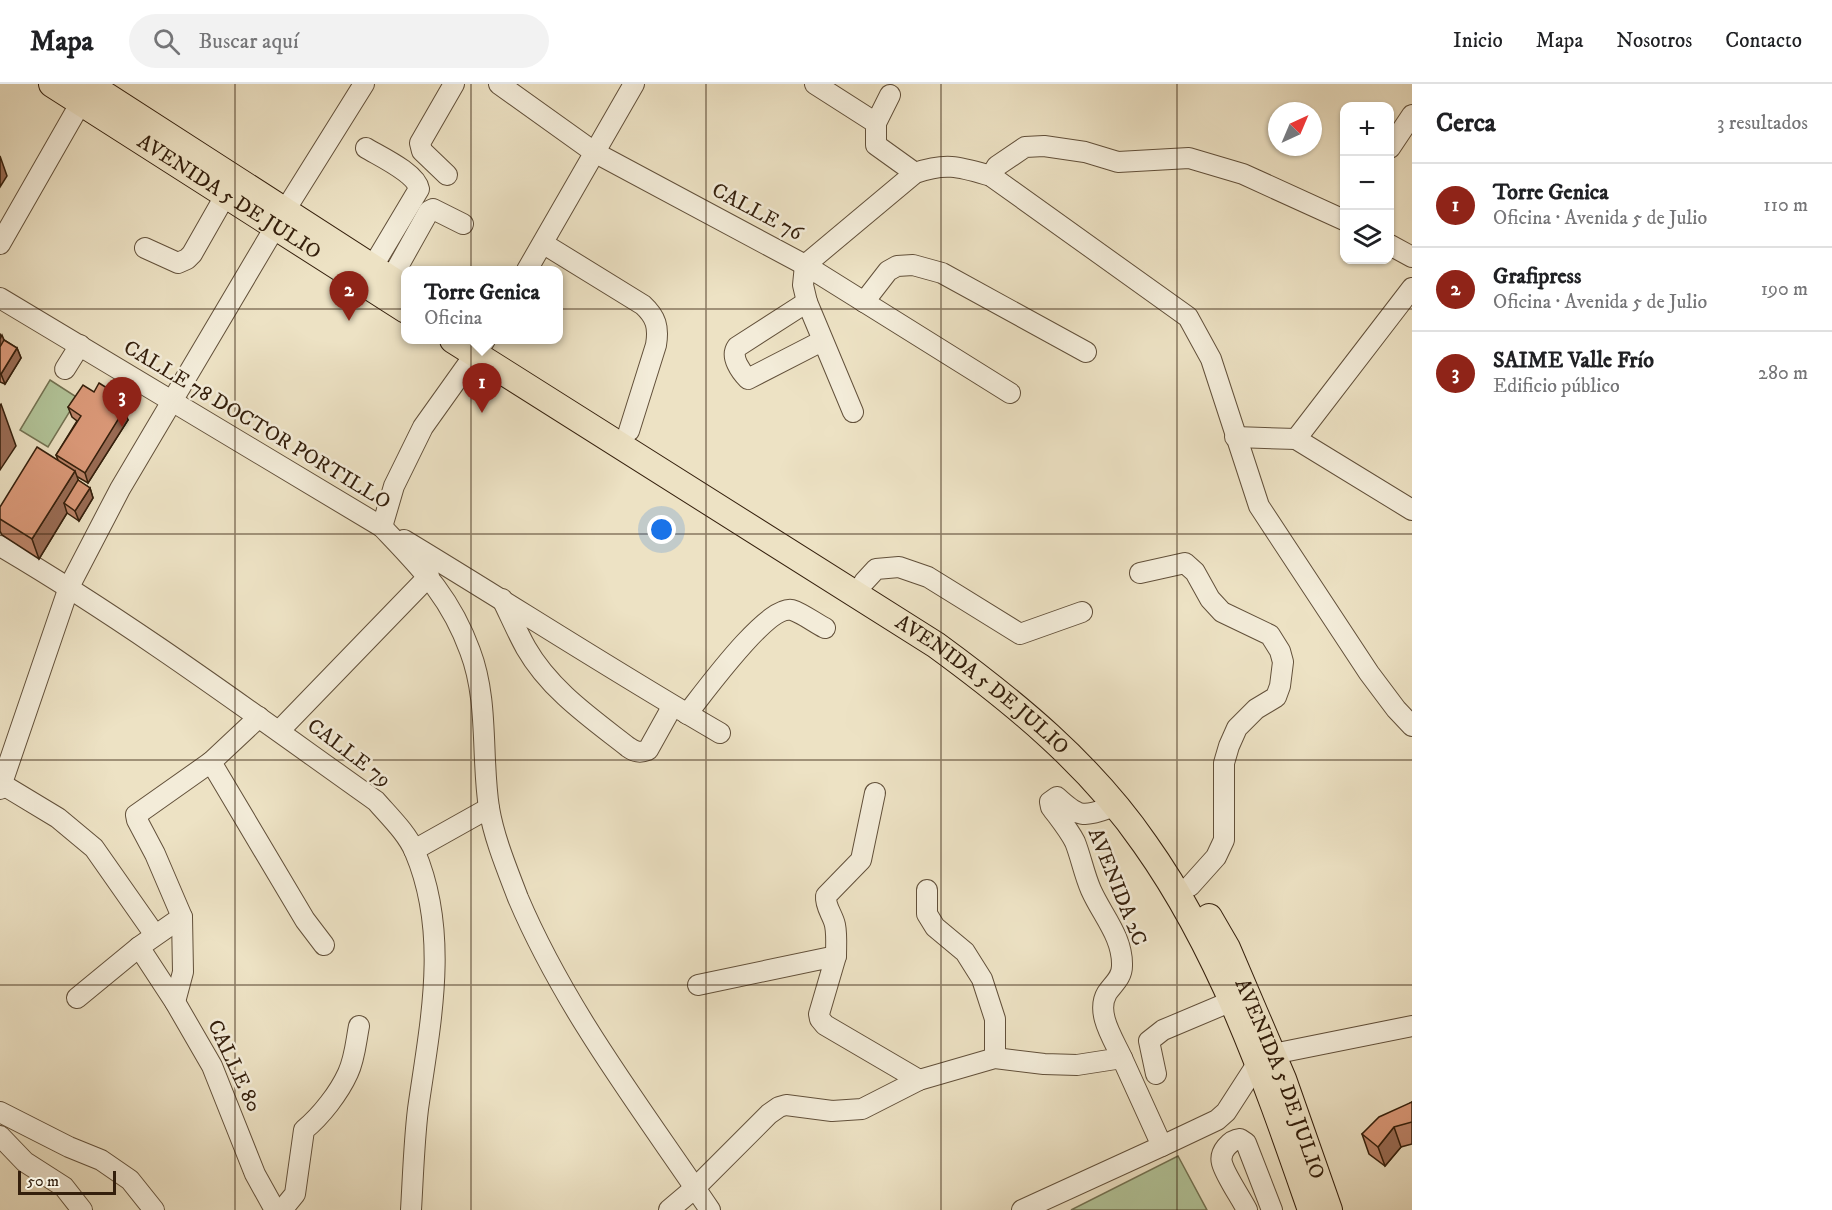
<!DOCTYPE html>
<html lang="es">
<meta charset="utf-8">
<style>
:root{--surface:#fff;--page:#f2f2f2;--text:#202124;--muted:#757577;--line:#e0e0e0;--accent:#8f2418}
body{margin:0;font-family:"IM FELL DW Pica",serif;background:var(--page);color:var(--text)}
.controls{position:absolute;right:18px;top:18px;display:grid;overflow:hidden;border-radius:12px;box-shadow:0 2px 4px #0004}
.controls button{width:54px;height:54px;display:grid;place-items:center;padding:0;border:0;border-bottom:2px solid var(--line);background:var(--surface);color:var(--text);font:30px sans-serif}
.compass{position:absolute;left:1268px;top:18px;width:54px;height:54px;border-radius:50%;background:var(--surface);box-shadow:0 2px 4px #0004;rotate:44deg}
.scale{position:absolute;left:18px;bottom:15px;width:98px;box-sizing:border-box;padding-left:6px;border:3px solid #341f0c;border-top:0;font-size:16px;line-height:21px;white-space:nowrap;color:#341f0c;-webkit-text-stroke:4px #f3ecd9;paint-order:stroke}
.you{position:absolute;left:662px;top:446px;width:21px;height:21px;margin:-15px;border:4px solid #fff;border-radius:50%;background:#1a73e8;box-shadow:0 0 0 9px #1a73e833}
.badge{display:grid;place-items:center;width:39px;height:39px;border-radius:50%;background:var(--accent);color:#fff;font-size:20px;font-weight:700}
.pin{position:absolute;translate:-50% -50px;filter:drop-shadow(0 2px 3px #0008)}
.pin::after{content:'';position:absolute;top:32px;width:21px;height:18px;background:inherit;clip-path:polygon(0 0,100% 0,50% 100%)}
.popup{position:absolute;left:401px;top:182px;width:162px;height:78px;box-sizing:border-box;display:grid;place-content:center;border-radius:12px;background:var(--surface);filter:drop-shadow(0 2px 4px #0005);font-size:20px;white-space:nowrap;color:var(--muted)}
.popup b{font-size:22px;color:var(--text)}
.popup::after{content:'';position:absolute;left:50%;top:100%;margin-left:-12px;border:12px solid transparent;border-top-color:var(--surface)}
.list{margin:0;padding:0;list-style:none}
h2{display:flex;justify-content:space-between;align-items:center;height:78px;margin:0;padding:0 24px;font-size:26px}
h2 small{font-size:20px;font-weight:400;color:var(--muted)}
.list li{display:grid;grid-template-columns:39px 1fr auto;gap:18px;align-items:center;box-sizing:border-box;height:84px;padding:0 24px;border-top:2px solid var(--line)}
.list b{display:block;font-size:22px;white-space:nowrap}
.list p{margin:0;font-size:20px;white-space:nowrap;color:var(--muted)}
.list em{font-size:20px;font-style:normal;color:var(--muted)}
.icon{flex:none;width:33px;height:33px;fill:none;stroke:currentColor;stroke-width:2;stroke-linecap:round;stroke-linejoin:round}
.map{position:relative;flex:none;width:1412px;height:1126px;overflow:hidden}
header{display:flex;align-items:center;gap:36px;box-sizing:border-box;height:84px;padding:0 30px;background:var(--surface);border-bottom:2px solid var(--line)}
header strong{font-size:28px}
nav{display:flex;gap:33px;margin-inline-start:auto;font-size:21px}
.search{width:420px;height:54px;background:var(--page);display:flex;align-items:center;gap:15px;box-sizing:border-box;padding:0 21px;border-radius:33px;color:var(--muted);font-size:22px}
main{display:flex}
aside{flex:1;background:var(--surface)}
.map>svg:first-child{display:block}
.green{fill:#b2c499;stroke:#737252;stroke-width:1.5}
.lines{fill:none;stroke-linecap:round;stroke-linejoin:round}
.minor-casing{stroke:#62503a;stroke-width:22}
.major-casing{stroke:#341f0c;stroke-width:28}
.minor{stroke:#f3ecd9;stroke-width:20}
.major{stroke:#ede2c4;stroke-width:26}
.wall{fill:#bd8469;stroke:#341f0c;stroke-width:1.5}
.shaded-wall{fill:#9a6c55;stroke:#341f0c;stroke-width:1.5}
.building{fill:#dc9a7a;stroke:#341f0c;stroke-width:1.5}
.grid{fill:none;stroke:#341f0c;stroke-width:1.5;stroke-opacity:0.55}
.labels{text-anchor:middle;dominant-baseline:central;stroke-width:5;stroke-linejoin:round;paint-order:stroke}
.street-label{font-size:21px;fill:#341f0c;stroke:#f3ecd9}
</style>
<header>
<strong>Mapa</strong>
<div class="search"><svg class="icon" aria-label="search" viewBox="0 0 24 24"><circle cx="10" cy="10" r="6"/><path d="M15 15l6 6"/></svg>Buscar aquí</div>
<nav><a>Inicio</a><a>Mapa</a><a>Nosotros</a><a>Contacto</a></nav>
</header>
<main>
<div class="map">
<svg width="1412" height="1126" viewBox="0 0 1412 1126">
<rect width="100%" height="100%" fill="#ede2c4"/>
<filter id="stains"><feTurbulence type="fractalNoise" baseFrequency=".00333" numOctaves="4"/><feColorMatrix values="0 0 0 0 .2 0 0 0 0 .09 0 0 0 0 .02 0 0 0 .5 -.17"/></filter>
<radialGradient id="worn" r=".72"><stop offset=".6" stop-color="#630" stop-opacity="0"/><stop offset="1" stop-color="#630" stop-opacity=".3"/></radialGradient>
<!-- green -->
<g class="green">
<polygon points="50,296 78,314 48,363 20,346"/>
<polygon points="1178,1072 1207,1126 1071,1126"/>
</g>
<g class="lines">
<!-- minor casing -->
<g class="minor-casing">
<g id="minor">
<path d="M499,0L594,68L805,181L915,89C947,78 960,83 991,92L1188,233L1211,275L1259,422L1369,589L1396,625L1412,642"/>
<polyline points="815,0 876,39"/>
<polyline points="890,11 876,39 876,61 915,89"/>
<path d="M366,64C381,73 416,89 419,105L373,182"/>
<polyline points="1390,64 1412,31"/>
<polyline points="447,91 422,67 420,59 454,0"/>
<polyline points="991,92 997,82 1025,63 1044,62 1085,68 1118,78 1189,74 1243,90 1344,136"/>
<polyline points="0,160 88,6"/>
<path d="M544,160L643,221C656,233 659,243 656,261L629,347"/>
<polyline points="1390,161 1412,173"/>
<polyline points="145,164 178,179 187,175 192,170 225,112"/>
<polyline points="527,186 634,0"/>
<polyline points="391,195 429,127 433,125 463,140"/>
<path d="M0,214L382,443C421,484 450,512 470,567C489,617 481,672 489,724C494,754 507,785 518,814C566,927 642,1025 710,1126"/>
<path d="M807,218L737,263C730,273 741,288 748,295L822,257"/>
<polyline points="864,218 888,187 897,182 913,181 942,189 1086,268"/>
<polyline points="65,285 80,261"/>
<polyline points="853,328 807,218 803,201 805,181 1010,309"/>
<polyline points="1235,353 1296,355 1412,426"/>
<polyline points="1296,355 1412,204"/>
<polyline points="382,443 394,402 423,343 485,256"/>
<path d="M404,456C510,520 613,587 720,649"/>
<path d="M0,462C131,539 252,629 376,717C389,732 407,749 415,768C450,851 430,940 418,1025C414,1058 413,1093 411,1126"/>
<polyline points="1140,489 1185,479 1195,488 1210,515 1222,528 1270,551 1280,567 1283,578 1280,602 1276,613 1256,625 1237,644 1229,662 1224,679 1224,756 1216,773 1190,802"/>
<polyline points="864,498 876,485 899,483 928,493 1020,550 1082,528"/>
<path d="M502,515C510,531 517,548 526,564C550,606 591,634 628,663C635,668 640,669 648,666L672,623"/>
<path d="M687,630C703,610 767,521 792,526C802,529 815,539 825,544"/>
<polyline points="279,647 429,492"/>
<polyline points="211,678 305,836 324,861"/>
<polyline points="0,699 58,734 94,764 155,851"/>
<polyline points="0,705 69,503 120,405 284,128 364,0"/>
<polyline points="414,766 489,724"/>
<polyline points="927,806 927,830 935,843 965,868 982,895 995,935 995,974"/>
<polyline points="139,863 175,918 212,982 255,1090 275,1126"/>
<path d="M836,872C836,862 837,851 835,841C833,831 825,823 826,812L861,776L875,709"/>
<polyline points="698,901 836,872 819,930 820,935 825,941 919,996"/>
<polyline points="77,914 139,863 182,833 155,770 137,736 136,731 211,678 259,633"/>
<polyline points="175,918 183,888 182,833"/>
<polyline points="1122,974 1162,1062 1217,1036 1226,1028 1257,980 1273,970 1412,942"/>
<polyline points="1156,990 1149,957 1163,946 1232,917"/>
<polyline points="0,1028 69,1063 101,1076 130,1096 154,1126"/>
<polyline points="0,1052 25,1078 64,1103 82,1126"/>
<path d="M282,1126L295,1110L304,1046C321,1032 339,1009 348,989C355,974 356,957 359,942"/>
<path d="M669,1126L695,1104L769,1030L779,1023L786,1021L832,1027L862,1025L919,996L995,974L1044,980L1077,981L1122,974C1114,956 1095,929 1107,909C1113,900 1122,894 1122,882C1123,853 1102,831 1091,806C1084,790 1081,773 1075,758C1069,746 1059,734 1051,723L1050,718L1057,713C1082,736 1084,732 1115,722"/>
<polyline points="1022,1126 1162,1062"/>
<path d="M1247,1126C1241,1114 1225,1091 1222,1079C1219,1068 1230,1056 1240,1055L1246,1059L1272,1126"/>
</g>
</g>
<!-- major casing -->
<g class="major-casing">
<g id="major">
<path id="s1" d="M52,0L406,226"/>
<polyline points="88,0 406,205"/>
<path id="s2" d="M453,256L936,561C1014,618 1090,680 1145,760C1223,870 1267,1000 1311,1126"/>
<path id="s3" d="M1209,833L1227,864L1283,995L1329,1126"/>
</g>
</g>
<!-- minor -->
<use href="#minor" class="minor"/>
<!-- major -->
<use href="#major" class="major"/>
</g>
<!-- wall -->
<g class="wall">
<polygon points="0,250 4,256 17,264 21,274 5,300 0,298"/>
<polygon points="94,308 123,314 126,324 124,327 128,336 88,399 76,392 78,396 90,404 93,414 79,437 67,429 39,475 2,451 0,447 0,423 58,376 56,371 77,337 72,333 68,323"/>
<polygon points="1412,1018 1412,1060 1401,1063 1385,1082 1369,1070 1362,1050"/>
</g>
<!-- shaded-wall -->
<g class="shaded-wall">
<polygon points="0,72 7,92 0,103"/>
<polygon points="2,251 8,266 0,279 0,255"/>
<polygon points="17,264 21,274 5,300 1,290"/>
<polygon points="123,314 126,324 124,327 128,336 88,399 85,389 117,322"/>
<polygon points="1,320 16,362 0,386 0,321"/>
<polygon points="75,387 82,406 64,419 67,429 39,475 32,455"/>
<polygon points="90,404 93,414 79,437 75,427"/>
<polygon points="1394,1043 1401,1063 1385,1082 1378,1063"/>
</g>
<!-- building -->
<g class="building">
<polygon points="4,256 17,264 1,290 0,290 0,263"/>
<polygon points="99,299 123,314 117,322 124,326 85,389 56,371 81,332 68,323 83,301 94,308"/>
<polygon points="37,363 75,387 32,455 0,435 0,423"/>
<polygon points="78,396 90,404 75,427 64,419"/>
<polygon points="1412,1018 1412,1038 1394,1043 1378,1063 1362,1050 1379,1033"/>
</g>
<!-- grid -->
<path class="grid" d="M235,0V1126M471,0V1126M706,0V1126M941,0V1126M1177,0V1126M0,225H1412M0,450H1412M0,676H1412M0,901H1412"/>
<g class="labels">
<!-- street labels -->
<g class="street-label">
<text stroke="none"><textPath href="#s1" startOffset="210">AVENIDA 5 DE JULIO</textPath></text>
<text transform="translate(757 128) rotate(28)">CALLE 76</text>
<text transform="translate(257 341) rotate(31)">CALLE 78 DOCTOR PORTILLO</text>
<text stroke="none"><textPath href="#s2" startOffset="632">AVENIDA 5 DE JULIO</textPath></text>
<text transform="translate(349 669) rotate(37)">CALLE 79</text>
<text transform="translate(1117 803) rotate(68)">AVENIDA 2C</text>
<text transform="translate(234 982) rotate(65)">CALLE 80</text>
<text stroke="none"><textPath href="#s3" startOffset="177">AVENIDA 5 DE JULIO</textPath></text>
</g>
</g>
<rect width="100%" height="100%" filter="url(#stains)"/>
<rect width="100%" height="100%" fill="url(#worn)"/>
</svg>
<div class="controls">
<button>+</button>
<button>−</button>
<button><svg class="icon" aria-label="layers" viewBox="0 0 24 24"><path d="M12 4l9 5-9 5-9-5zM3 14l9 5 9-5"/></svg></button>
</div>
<svg class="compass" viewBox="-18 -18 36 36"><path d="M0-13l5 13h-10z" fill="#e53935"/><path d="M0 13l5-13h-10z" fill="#757577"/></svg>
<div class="scale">50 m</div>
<div class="you"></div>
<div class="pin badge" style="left:482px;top:329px">1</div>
<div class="popup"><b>Torre Genica</b>Oficina</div>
<div class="pin badge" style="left:349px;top:237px">2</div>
<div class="pin badge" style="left:122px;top:343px">3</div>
</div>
<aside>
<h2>Cerca<small>3 resultados</small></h2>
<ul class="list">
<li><span class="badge">1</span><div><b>Torre Genica</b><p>Oficina · Avenida 5 de Julio</p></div><em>110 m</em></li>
<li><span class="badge">2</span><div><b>Grafipress</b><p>Oficina · Avenida 5 de Julio</p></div><em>190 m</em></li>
<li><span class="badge">3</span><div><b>SAIME Valle Frío</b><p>Edificio público</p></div><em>280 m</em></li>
</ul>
</aside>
</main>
